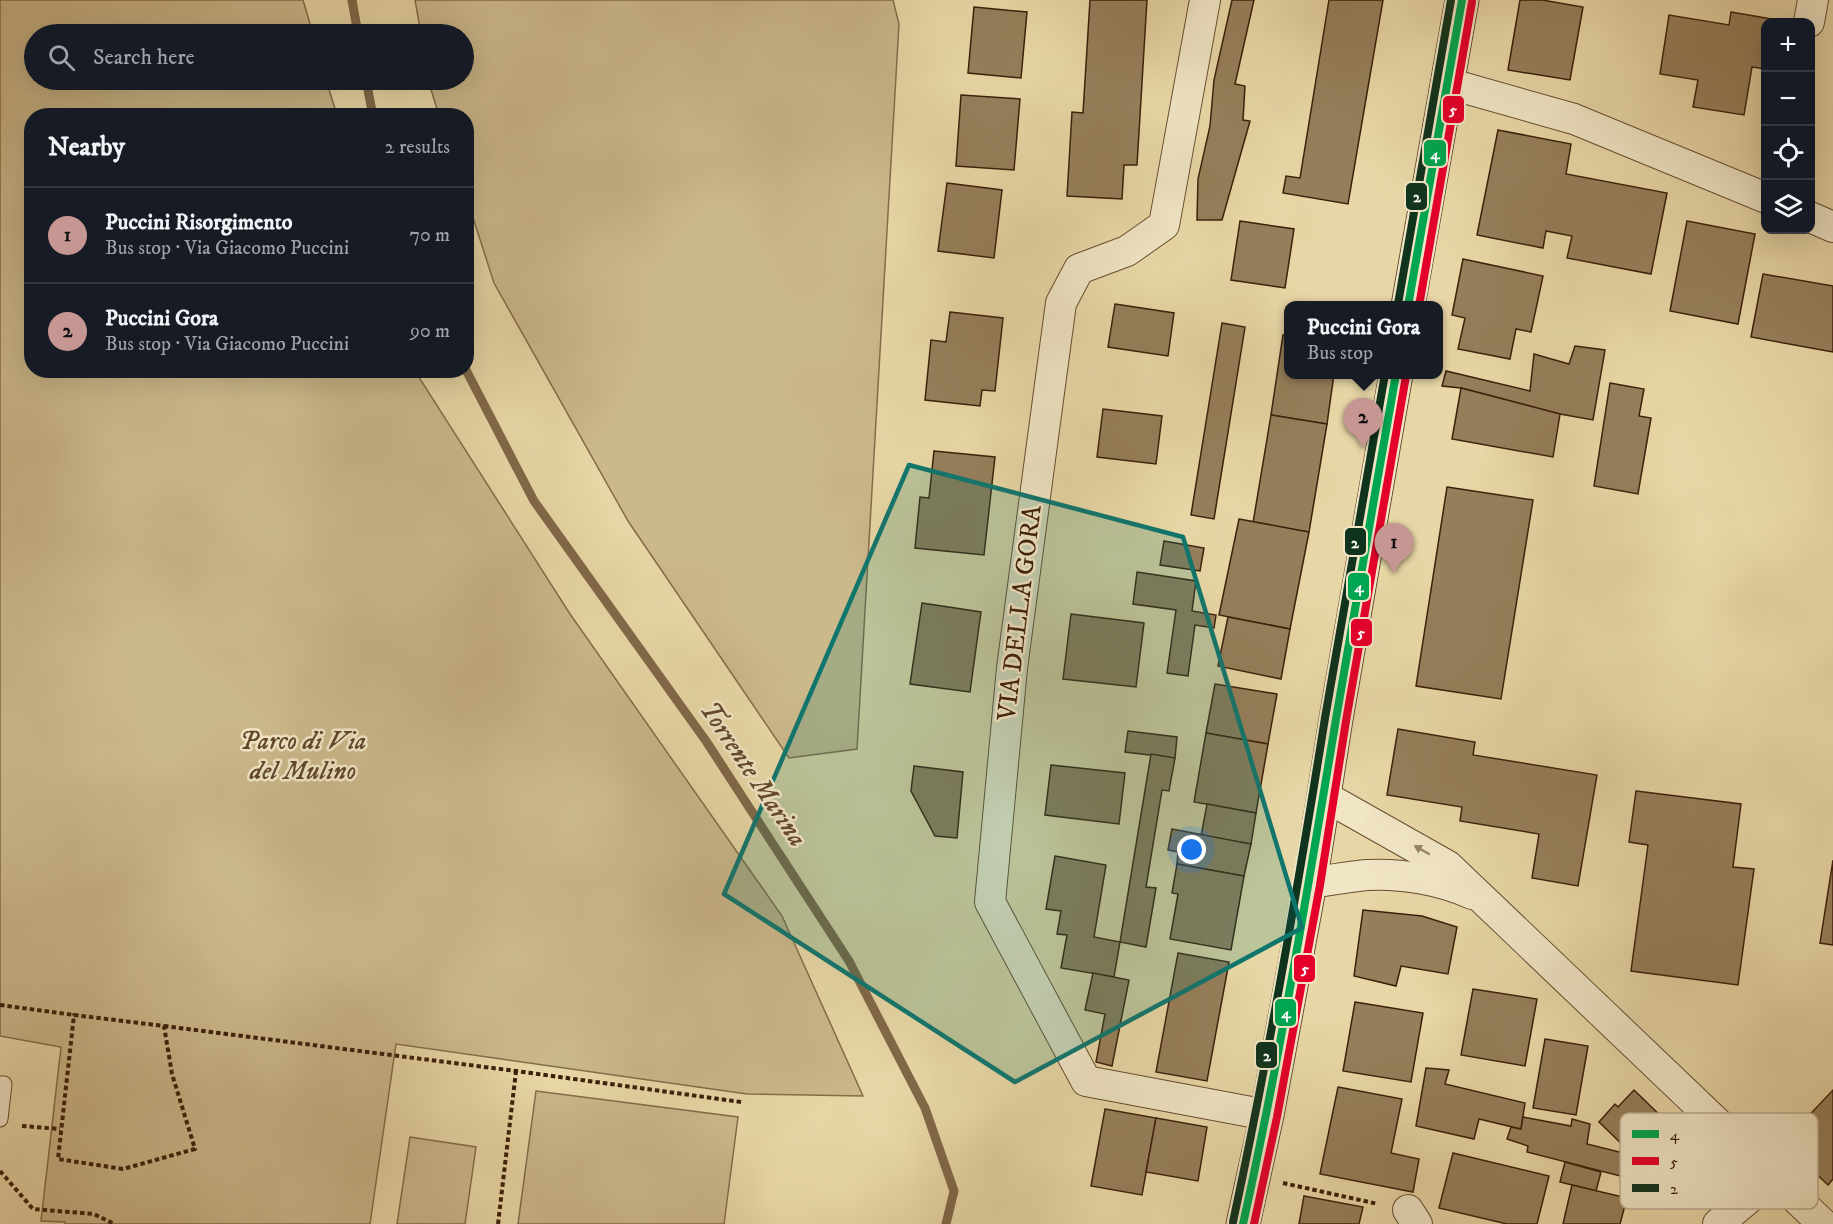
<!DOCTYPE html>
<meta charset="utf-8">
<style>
:root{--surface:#171b24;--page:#20242c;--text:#f1f3f6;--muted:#9ea1a6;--line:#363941;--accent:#c59692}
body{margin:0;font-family:"IM FELL DW Pica",serif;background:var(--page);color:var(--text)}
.controls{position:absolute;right:18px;top:18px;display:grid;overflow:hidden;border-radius:12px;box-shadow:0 6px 24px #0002}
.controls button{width:54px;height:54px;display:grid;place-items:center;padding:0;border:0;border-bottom:2px solid var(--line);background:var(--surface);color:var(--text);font:30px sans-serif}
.you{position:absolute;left:1192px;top:850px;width:21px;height:21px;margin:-15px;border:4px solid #fff;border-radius:50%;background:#1a73e8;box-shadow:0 0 0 9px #1a73e833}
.badge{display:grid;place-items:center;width:39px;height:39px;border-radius:50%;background:var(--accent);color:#111;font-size:20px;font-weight:700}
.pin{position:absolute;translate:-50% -50px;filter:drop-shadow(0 2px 3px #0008)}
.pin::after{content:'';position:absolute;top:32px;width:21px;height:18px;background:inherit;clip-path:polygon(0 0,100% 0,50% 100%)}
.popup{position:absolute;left:1284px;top:301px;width:159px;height:78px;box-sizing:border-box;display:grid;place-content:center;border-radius:12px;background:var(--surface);filter:drop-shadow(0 2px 4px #0005);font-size:20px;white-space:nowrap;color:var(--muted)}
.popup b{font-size:22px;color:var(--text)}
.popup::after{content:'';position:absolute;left:50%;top:100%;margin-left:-12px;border:12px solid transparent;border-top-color:var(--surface)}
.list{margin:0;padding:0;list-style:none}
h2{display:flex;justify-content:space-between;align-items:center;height:78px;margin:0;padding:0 24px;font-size:26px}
h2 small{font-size:20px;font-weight:400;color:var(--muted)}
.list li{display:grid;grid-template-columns:39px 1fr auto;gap:18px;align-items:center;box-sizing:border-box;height:96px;padding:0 24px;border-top:2px solid var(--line)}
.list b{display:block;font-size:22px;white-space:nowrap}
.list p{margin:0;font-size:20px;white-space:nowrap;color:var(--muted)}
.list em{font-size:20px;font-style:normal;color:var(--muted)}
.icon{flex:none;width:33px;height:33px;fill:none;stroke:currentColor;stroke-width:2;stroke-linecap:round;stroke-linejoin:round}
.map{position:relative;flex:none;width:1833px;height:1224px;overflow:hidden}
.search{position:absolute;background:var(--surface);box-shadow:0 6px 24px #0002;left:24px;top:24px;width:450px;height:66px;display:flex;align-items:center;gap:15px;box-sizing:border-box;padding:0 21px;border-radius:33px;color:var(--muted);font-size:22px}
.panel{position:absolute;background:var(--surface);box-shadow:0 6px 24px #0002;left:24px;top:108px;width:450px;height:270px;border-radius:24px}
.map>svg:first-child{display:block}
.green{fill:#cbb88b;stroke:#846c4a;stroke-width:1.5}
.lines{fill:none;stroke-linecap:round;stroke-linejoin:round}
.stream{stroke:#806848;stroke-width:9}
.building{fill:#957f5b;stroke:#3c1f0a;stroke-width:1.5}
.service-casing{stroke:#674d31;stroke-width:17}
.minor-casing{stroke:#674d31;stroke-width:32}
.tertiary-casing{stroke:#674d31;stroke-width:35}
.path{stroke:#3c1f0a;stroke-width:4;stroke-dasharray:4.5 3;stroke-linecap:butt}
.service{stroke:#f0e5c5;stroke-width:15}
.minor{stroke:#f0e5c5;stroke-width:30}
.tertiary{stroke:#f0e5c5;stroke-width:33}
.bus-1-casing{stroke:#f0e5c5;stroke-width:12}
.bus-2-casing{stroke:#f0e5c5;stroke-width:12}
.bus-3-casing{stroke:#f0e5c5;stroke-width:12}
.bus-1{stroke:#00a651;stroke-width:8}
.bus-2{stroke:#e4002b;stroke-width:8}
.bus-3{stroke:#10331d;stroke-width:8}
.oneway{fill:#968268}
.marked{fill:#0f766e;fill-opacity:0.2;stroke:#0f766e;stroke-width:4.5;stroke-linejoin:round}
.labels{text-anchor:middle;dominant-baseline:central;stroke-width:5;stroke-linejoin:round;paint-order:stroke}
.street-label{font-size:26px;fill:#3c1f0a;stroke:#f0e5c5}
.park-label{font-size:26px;font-style:italic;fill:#60452a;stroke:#f0e5c5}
.water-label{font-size:27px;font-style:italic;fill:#64492e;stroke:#f0e5c5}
.key{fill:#f0e5c5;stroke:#baaa8d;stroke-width:1.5}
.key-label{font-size:16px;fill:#3c1f0a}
.line-badge{stroke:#f0e5c5;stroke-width:2}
.badge-label{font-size:16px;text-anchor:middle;font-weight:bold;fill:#fff}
</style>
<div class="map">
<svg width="1833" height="1224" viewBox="0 0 1833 1224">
<rect width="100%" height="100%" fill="#e8d7a6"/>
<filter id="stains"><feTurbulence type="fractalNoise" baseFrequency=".00333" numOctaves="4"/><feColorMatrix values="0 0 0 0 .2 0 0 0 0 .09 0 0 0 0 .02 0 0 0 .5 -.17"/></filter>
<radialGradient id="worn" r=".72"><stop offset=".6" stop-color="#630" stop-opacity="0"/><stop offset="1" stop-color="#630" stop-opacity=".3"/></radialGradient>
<!-- green -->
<g class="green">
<polygon points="0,0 303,0 313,34 34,34 34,80 326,80 337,115 32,116 32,370 415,371 570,614 782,916 863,1096 747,1094 396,1044 370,1224 65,1224 65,1222 41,1221 61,1047 0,1036"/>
<polygon points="415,0 893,0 899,24 857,749 789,758 628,521 494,283 467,199 466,116 439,115 428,80 464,80 464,34 421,34"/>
<polygon points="536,1091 738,1117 724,1224 518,1224"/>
<polygon points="410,1137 476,1147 465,1224 397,1224"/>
</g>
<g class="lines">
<!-- stream -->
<g class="stream">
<polyline points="352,0 358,34"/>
<polyline points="366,80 373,116"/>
<polyline points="466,370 534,501 706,741 849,961 925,1108 954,1191 946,1224"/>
</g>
</g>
<!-- building -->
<g class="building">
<polygon points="1090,0 1147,0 1137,165 1124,165 1122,199 1067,196 1072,112 1083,113"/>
<polygon points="1232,0 1254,0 1235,84 1245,86 1243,120 1250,121 1222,220 1197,220 1198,179 1210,126 1214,80"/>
<polygon points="1329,0 1383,0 1348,204 1283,193 1286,176 1300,178"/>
<polygon points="1520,0 1542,0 1583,7 1570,80 1508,70"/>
<polygon points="974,7 1027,12 1021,78 968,73"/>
<polygon points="1731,12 1777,20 1777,22 1766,22 1766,69 1752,67 1744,115 1693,107 1698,80 1660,74 1669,15 1729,25"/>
<polygon points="961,95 1020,99 1014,170 956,166"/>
<polygon points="1498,130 1571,144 1566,174 1667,193 1651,274 1567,258 1572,236 1546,231 1543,248 1477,235"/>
<polygon points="947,183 1002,190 994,258 938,251"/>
<polygon points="1240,221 1294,229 1285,288 1231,280"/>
<polygon points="1687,221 1755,234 1738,324 1670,311"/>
<polygon points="1463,259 1543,276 1531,332 1516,329 1510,359 1458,349 1465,318 1452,315"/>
<polygon points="1763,274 1833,286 1833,352 1751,337"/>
<polygon points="1115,304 1174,313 1168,356 1108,347"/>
<polygon points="950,312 1003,318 995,391 982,390 980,406 925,400 931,340 946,342"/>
<polygon points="1222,323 1245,327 1214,519 1191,515"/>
<polygon points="1283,335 1288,336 1288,374 1334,374 1327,424 1271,415"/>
<polygon points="1575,346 1605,350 1593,420 1560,414 1461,388 1442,386 1446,371 1530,391 1534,354 1569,364"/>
<polygon points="1610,383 1644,389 1639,416 1651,418 1638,494 1594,486"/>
<polygon points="1461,388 1560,414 1553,457 1452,439"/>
<polygon points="1103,409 1162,416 1156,464 1097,457"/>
<polygon points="1271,415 1327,424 1309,532 1253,523"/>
<polygon points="934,451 995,457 984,555 915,548 920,497 929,498"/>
<polygon points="1447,487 1533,500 1501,699 1416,686"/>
<polygon points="1239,519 1309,532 1290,629 1219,615"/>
<polygon points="1164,541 1204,548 1200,571 1160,565"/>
<polygon points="1137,572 1196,581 1192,611 1216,615 1214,628 1195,625 1188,676 1167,673 1176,610 1133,604"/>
<polygon points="922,603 981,612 970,692 910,684"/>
<polygon points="1071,614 1144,623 1136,687 1063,679"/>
<polygon points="1228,617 1290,629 1281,679 1218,666"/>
<polygon points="1215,684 1277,694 1268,744 1206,733"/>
<polygon points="1398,729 1475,742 1473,755 1597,775 1578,886 1532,878 1539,834 1460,821 1462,807 1387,795"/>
<polygon points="1128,731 1177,737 1175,758 1125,752"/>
<polygon points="1206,733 1268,744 1256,813 1194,802"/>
<polygon points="1151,754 1175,758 1169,791 1162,790 1146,887 1156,888 1146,947 1120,942"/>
<polygon points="1051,765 1125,773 1119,824 1045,815"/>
<polygon points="914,766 963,772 957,838 935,836 911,791"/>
<polygon points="1636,791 1741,804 1733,867 1754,869 1738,985 1631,971 1648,845 1629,842"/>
<polygon points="1207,804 1256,813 1251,844 1201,836"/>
<polygon points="1172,829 1251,844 1244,876 1177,864 1178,852 1168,850"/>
<polygon points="1055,856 1106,865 1094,937 1120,942 1114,977 1061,968 1067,935 1057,934 1061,911 1046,909"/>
<polygon points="1833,860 1833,945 1820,943"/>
<polygon points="1177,864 1244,876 1231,950 1170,939 1178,894 1172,893"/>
<polygon points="1363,910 1422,916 1457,927 1448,974 1401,966 1396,986 1354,976"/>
<polygon points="1178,953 1229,962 1207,1081 1156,1072"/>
<polygon points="1093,973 1129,980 1112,1066 1096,1062 1105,1014 1085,1010"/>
<polygon points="1473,989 1537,999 1525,1066 1461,1055"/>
<polygon points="1355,1002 1423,1013 1411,1082 1343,1071"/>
<polygon points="1545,1039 1588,1046 1576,1115 1533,1108"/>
<polygon points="1426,1068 1449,1070 1445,1084 1525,1103 1521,1129 1479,1119 1474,1139 1416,1126"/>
<polygon points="1338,1087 1402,1099 1391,1153 1419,1159 1413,1192 1320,1174"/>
<polygon points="1634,1090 1700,1154 1667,1188 1599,1122 1615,1104 1618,1107"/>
<polygon points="1833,1090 1833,1179 1828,1185 1783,1143"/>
<polygon points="1105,1109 1156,1118 1142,1195 1091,1186"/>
<polygon points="1523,1117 1571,1126 1572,1119 1590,1124 1587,1144 1619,1152 1625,1148 1642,1164 1628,1178 1527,1152 1528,1146 1507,1139 1511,1127 1521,1129"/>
<polygon points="1156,1118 1207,1127 1198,1181 1146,1172"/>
<polygon points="1453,1153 1549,1176 1537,1224 1507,1224 1439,1208"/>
<polygon points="1565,1162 1601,1172 1596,1191 1560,1182"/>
<polygon points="1572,1185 1627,1198 1620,1224 1563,1224"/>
<polygon points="1304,1196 1363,1207 1359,1224 1299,1224"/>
</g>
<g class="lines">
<!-- service casing -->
<g class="service-casing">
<polyline id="service" points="0,1084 4,1084 0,1119"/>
</g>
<!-- minor casing -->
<g class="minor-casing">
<g id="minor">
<polyline points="1205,0 1164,225 1127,251 1079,269 1061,303 1012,668 990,902 1086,1081 1267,1115"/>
<polyline points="1809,22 1813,0"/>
<polyline points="1447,83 1574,119 1766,198"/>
<polyline points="1810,217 1833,227"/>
<polyline points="1324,796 1448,866 1823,1224"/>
<path d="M1310,883C1329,880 1348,877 1367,875C1401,873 1441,880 1472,894"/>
<polyline points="1408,1210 1417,1224"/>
<polyline points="1718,1224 1773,1178"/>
</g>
</g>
<!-- tertiary casing -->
<g class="tertiary-casing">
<g id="tertiary">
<polyline points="1408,306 1462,0"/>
<polyline points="1243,1224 1267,1115 1310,883 1336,719 1396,374"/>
</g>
</g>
<!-- path -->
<g class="path">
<polyline points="0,1005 74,1015"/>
<polygon points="74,1015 164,1026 172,1074 195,1149 123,1169 58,1159"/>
<polyline points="164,1026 516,1071 741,1102"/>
<polyline points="22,1126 60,1129"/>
<polyline points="0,1171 33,1209 94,1214 114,1224"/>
<polyline points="1283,1183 1378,1204"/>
<polyline points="498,1224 516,1071"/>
</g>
<!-- service -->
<use href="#service" class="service"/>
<!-- minor -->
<use href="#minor" class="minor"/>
<!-- tertiary -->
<use href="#tertiary" class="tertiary"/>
<!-- bus-1 casing -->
<g class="bus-1-casing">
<g id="bus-1">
<polyline points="1408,306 1462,0"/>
<path d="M1243,1224C1280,1057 1308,888 1336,719C1355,604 1376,489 1396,374"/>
</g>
</g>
<!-- bus-2 casing -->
<g class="bus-2-casing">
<g id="bus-2">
<polyline points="1419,306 1472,2"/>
<polyline points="1254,1224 1277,1117 1320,885 1346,721 1406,376"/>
</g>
</g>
<!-- bus-3 casing -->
<g class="bus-3-casing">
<g id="bus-3">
<polyline points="1398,304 1451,0"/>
<path d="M1233,1222C1269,1055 1298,887 1325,718C1344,604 1365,489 1385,374"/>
</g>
</g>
<!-- bus-1 -->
<use href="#bus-1" class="bus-1"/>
<!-- bus-2 -->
<use href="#bus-2" class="bus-2"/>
<!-- bus-3 -->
<use href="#bus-3" class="bus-3"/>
</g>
<!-- one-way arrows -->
<defs><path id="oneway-solid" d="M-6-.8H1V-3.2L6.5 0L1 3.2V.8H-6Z" transform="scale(1.5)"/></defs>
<use class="oneway" href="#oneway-solid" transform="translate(1422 850) rotate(-150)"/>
<!-- marked area -->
<path class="marked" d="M909,465L1183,537L1302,928L1015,1082L724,894Z"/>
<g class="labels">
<!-- street labels -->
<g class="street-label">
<text transform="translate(1020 613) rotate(-83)">VIA DELLA GORA</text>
</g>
<!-- park labels -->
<g class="park-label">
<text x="303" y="741">Parco di Via<tspan x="303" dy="30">del Mulino</tspan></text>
</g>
<!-- water labels -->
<g class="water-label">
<text transform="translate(753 774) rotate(56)">Torrente Marina</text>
</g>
</g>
<!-- legend -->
<rect x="1620" y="1113" width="198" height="96" rx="9" class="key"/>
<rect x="1632" y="1130" width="27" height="8" fill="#00a651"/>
<rect x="1632" y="1157" width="27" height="8" fill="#e4002b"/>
<rect x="1632" y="1184" width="27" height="8" fill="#10331d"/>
<g class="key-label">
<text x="1670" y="1140">4</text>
<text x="1670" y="1167">5</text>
<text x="1670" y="1194">2</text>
</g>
<g class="line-badge">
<rect x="1442" y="95" width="23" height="29" rx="6" fill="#e4002b"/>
<rect x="1423" y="139" width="24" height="28" rx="6" fill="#00a651"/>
<rect x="1405" y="182" width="23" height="29" rx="6" fill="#10331d"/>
<rect x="1344" y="527" width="23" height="29" rx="6" fill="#10331d"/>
<rect x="1347" y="572" width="23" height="29" rx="6" fill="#00a651"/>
<rect x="1350" y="618" width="23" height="29" rx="6" fill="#e4002b"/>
<rect x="1293" y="954" width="23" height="29" rx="6" fill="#e4002b"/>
<rect x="1274" y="998" width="23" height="29" rx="6" fill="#00a651"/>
<rect x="1255" y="1041" width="23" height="28" rx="6" fill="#10331d"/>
</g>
<g class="badge-label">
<text x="1453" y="115">5</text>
<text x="1435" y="159">4</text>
<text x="1417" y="202">2</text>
<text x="1355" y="548">2</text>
<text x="1359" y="592">4</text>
<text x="1361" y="638">5</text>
<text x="1305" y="974">5</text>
<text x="1286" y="1018">4</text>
<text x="1267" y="1061">2</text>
</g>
<rect width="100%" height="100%" filter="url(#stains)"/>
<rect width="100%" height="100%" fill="url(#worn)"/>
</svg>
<div class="controls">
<button>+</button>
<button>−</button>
<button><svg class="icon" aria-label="locate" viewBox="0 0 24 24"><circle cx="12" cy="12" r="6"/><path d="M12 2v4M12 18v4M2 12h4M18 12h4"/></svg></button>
<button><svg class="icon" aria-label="layers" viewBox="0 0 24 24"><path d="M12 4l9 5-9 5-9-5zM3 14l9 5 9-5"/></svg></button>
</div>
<div class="you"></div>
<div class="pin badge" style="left:1394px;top:573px">1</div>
<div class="pin badge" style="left:1363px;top:448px">2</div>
<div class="popup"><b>Puccini Gora</b>Bus stop</div>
<div class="search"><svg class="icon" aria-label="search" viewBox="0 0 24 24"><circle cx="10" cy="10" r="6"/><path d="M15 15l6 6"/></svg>Search here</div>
<section class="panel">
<h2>Nearby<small>2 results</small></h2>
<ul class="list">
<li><span class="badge">1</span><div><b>Puccini Risorgimento</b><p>Bus stop · Via Giacomo Puccini</p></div><em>70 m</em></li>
<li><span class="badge">2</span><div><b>Puccini Gora</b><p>Bus stop · Via Giacomo Puccini</p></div><em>90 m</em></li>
</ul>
</section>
</div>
